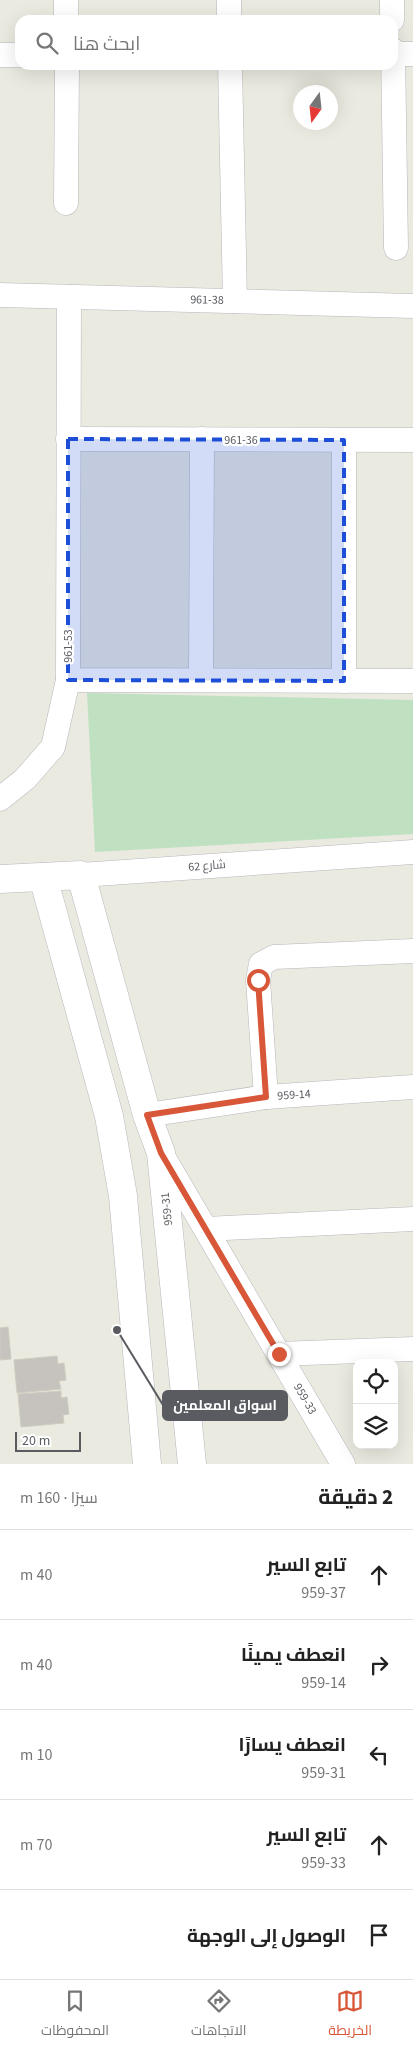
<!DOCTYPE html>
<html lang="ar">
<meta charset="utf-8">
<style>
:root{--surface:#fff;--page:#f2f2f2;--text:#222;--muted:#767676;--line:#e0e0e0;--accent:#d85739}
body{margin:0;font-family:"Source Sans 3",Cairo,sans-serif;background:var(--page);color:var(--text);direction:rtl}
.controls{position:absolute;right:15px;bottom:15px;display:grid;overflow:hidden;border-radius:10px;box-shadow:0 5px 20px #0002}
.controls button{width:45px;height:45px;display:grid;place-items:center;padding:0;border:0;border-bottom:1px solid var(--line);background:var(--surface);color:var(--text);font:25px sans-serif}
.compass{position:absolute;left:293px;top:85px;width:45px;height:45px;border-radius:50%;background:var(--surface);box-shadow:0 5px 20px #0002;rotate:195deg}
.scale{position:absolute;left:15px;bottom:12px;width:66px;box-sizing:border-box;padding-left:5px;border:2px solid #595b60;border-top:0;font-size:14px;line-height:18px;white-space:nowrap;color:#595b60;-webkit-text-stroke:4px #fff;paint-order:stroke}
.stop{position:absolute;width:15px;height:15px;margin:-11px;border:4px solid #d85739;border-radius:50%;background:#fff}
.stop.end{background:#d85739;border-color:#fff;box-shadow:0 1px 5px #0008}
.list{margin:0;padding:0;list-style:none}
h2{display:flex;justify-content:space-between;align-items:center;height:65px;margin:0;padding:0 20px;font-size:21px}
h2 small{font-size:16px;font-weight:400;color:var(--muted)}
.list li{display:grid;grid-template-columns:32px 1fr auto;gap:15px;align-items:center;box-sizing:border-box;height:90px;padding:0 20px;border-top:1px solid var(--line)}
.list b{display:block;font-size:19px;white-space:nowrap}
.list p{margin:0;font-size:16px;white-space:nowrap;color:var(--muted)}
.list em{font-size:16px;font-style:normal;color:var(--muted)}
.icon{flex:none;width:28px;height:28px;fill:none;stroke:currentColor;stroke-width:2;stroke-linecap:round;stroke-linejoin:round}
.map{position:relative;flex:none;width:413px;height:1464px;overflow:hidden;direction:ltr}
.search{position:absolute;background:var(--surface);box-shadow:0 5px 20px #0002;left:15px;right:15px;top:15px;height:55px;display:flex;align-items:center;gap:12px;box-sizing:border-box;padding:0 18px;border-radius:15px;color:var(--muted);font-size:19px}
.sheet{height:515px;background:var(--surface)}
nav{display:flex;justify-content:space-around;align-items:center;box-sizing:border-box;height:70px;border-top:1px solid var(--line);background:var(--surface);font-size:14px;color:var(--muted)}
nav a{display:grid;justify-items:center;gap:2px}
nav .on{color:var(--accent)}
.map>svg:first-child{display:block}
.green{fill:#bfe1c2}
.building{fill:#c6c3be;stroke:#cfccbf}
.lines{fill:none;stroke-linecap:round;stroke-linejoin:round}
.minor-casing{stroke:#b6b7bc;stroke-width:25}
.tertiary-casing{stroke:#b6b7bc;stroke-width:29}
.minor{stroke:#fff;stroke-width:24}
.tertiary{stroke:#fff;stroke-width:28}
.route{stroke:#d85739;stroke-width:6}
.marked{fill:#1d4ed8;fill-opacity:0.2;stroke:#1d4ed8;stroke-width:4;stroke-dasharray:10 6;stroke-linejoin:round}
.labels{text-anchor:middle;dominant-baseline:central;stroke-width:4.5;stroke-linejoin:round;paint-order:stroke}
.street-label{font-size:12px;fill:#595b60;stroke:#fff}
.leader{fill:none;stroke:#595b60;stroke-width:2}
.callout-dot{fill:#595b60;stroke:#fff;stroke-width:2}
.callout{fill:#595b60;stroke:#595b60;stroke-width:2}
.callout-label{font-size:14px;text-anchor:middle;font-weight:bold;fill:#fff}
</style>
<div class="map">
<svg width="413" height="1464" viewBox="0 0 413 1464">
<rect width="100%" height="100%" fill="#ebeae0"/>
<!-- green -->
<polygon class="green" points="87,693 413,700 413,834 95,852"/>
<!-- building -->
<g class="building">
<polygon points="8,1327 11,1359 0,1360 0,1328"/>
<polygon points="57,1356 58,1364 64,1363 66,1380 59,1381 61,1389 17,1393 14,1360"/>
<polygon points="61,1391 61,1398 67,1397 69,1414 63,1415 64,1423 21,1427 18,1394"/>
</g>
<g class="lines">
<!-- minor casing -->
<g class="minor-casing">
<g id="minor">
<polyline points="66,0 66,20"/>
<polyline points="229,0 229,20"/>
<polyline points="392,0 392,20"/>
<polyline points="393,50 396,248"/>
<polyline points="393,54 413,54"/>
<polyline points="0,55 20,55"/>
<polyline points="230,65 235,301"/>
<polyline points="66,203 67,65"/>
<polyline points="0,295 413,306"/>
<polyline points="69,297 68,680 413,681"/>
<polyline points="68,439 413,440"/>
<polyline points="201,680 202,439"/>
<polyline points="344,681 344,440"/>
<polyline points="0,799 25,779 53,747 68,680"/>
<polyline points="81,875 413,852"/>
<polyline points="266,1097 258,980 261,964 274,957 413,951"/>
<polyline points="147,1115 266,1097 413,1087"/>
<polyline points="161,1153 343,1464"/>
<polyline points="206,1229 413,1219"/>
<polyline points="279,1354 413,1349"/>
</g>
</g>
<!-- tertiary casing -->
<g class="tertiary-casing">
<g id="tertiary">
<polyline points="43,877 109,1116 123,1196 147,1464"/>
<polyline points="0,879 81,875 147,1115 161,1153 192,1464"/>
</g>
</g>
<!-- minor -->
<use href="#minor" class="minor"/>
<!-- tertiary -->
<use href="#tertiary" class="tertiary"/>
</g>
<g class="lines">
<!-- route -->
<polyline class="route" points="258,980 266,1097 147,1115 161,1153 279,1354"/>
</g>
<!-- marked area -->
<path class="marked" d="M68,439L344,440V681L68,680Z"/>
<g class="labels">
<!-- street labels -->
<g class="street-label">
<text transform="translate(207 300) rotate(1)">961-38</text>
<text x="241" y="440">961-36</text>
<text transform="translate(68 646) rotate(-90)">961-53</text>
<text transform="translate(207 866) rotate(-4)">شارع 62</text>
<text transform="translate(294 1095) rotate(-4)">959-14</text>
<text transform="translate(167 1209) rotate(-96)">959-31</text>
<text transform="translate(305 1399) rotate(60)">959-33</text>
</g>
</g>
<!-- callouts -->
<path class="leader" d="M117 1330L163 1405"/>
<circle class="callout-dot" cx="117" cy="1330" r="5"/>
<rect class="callout" x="163" y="1391" width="124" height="29" rx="5"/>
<g class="callout-label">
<text x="225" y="1410">اسواق المعلمين</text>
</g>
</svg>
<div class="controls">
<button><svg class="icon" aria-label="locate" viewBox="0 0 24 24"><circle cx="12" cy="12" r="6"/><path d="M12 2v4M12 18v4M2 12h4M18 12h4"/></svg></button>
<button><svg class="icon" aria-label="layers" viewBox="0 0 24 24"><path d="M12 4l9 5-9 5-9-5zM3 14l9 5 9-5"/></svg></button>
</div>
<svg class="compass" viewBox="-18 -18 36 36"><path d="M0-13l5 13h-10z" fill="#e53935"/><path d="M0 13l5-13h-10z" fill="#767676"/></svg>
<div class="scale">20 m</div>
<div class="stop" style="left:258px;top:980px"></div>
<div class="stop end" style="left:279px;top:1354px"></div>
<div class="search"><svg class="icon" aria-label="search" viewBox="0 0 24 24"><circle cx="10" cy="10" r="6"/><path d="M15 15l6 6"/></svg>ابحث هنا</div>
</div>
<section class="sheet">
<h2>2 دقيقة<small>سيرًا · 160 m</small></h2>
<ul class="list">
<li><svg class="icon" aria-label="ahead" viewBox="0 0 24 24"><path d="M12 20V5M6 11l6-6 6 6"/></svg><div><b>تابع السير</b><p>959-37</p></div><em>40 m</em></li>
<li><svg class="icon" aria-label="right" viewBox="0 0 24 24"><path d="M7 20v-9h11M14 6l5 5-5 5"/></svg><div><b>انعطف يمينًا</b><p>959-14</p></div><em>40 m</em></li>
<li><svg class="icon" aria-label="left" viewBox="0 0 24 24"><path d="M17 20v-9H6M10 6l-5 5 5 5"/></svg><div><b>انعطف يسارًا</b><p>959-31</p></div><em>10 m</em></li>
<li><svg class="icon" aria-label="ahead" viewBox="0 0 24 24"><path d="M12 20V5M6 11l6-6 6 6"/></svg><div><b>تابع السير</b><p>959-33</p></div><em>70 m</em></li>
<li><svg class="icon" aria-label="arrive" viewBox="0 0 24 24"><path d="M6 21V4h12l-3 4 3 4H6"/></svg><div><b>الوصول إلى الوجهة</b></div></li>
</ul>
</section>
<nav>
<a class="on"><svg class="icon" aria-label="map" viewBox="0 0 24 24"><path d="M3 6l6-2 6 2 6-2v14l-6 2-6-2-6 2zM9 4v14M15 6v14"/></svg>الخريطة</a>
<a><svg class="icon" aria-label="directions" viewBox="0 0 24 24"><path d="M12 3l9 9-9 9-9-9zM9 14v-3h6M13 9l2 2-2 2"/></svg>الاتجاهات</a>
<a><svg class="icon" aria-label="saved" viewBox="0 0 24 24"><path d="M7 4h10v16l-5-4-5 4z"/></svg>المحفوظات</a>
</nav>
